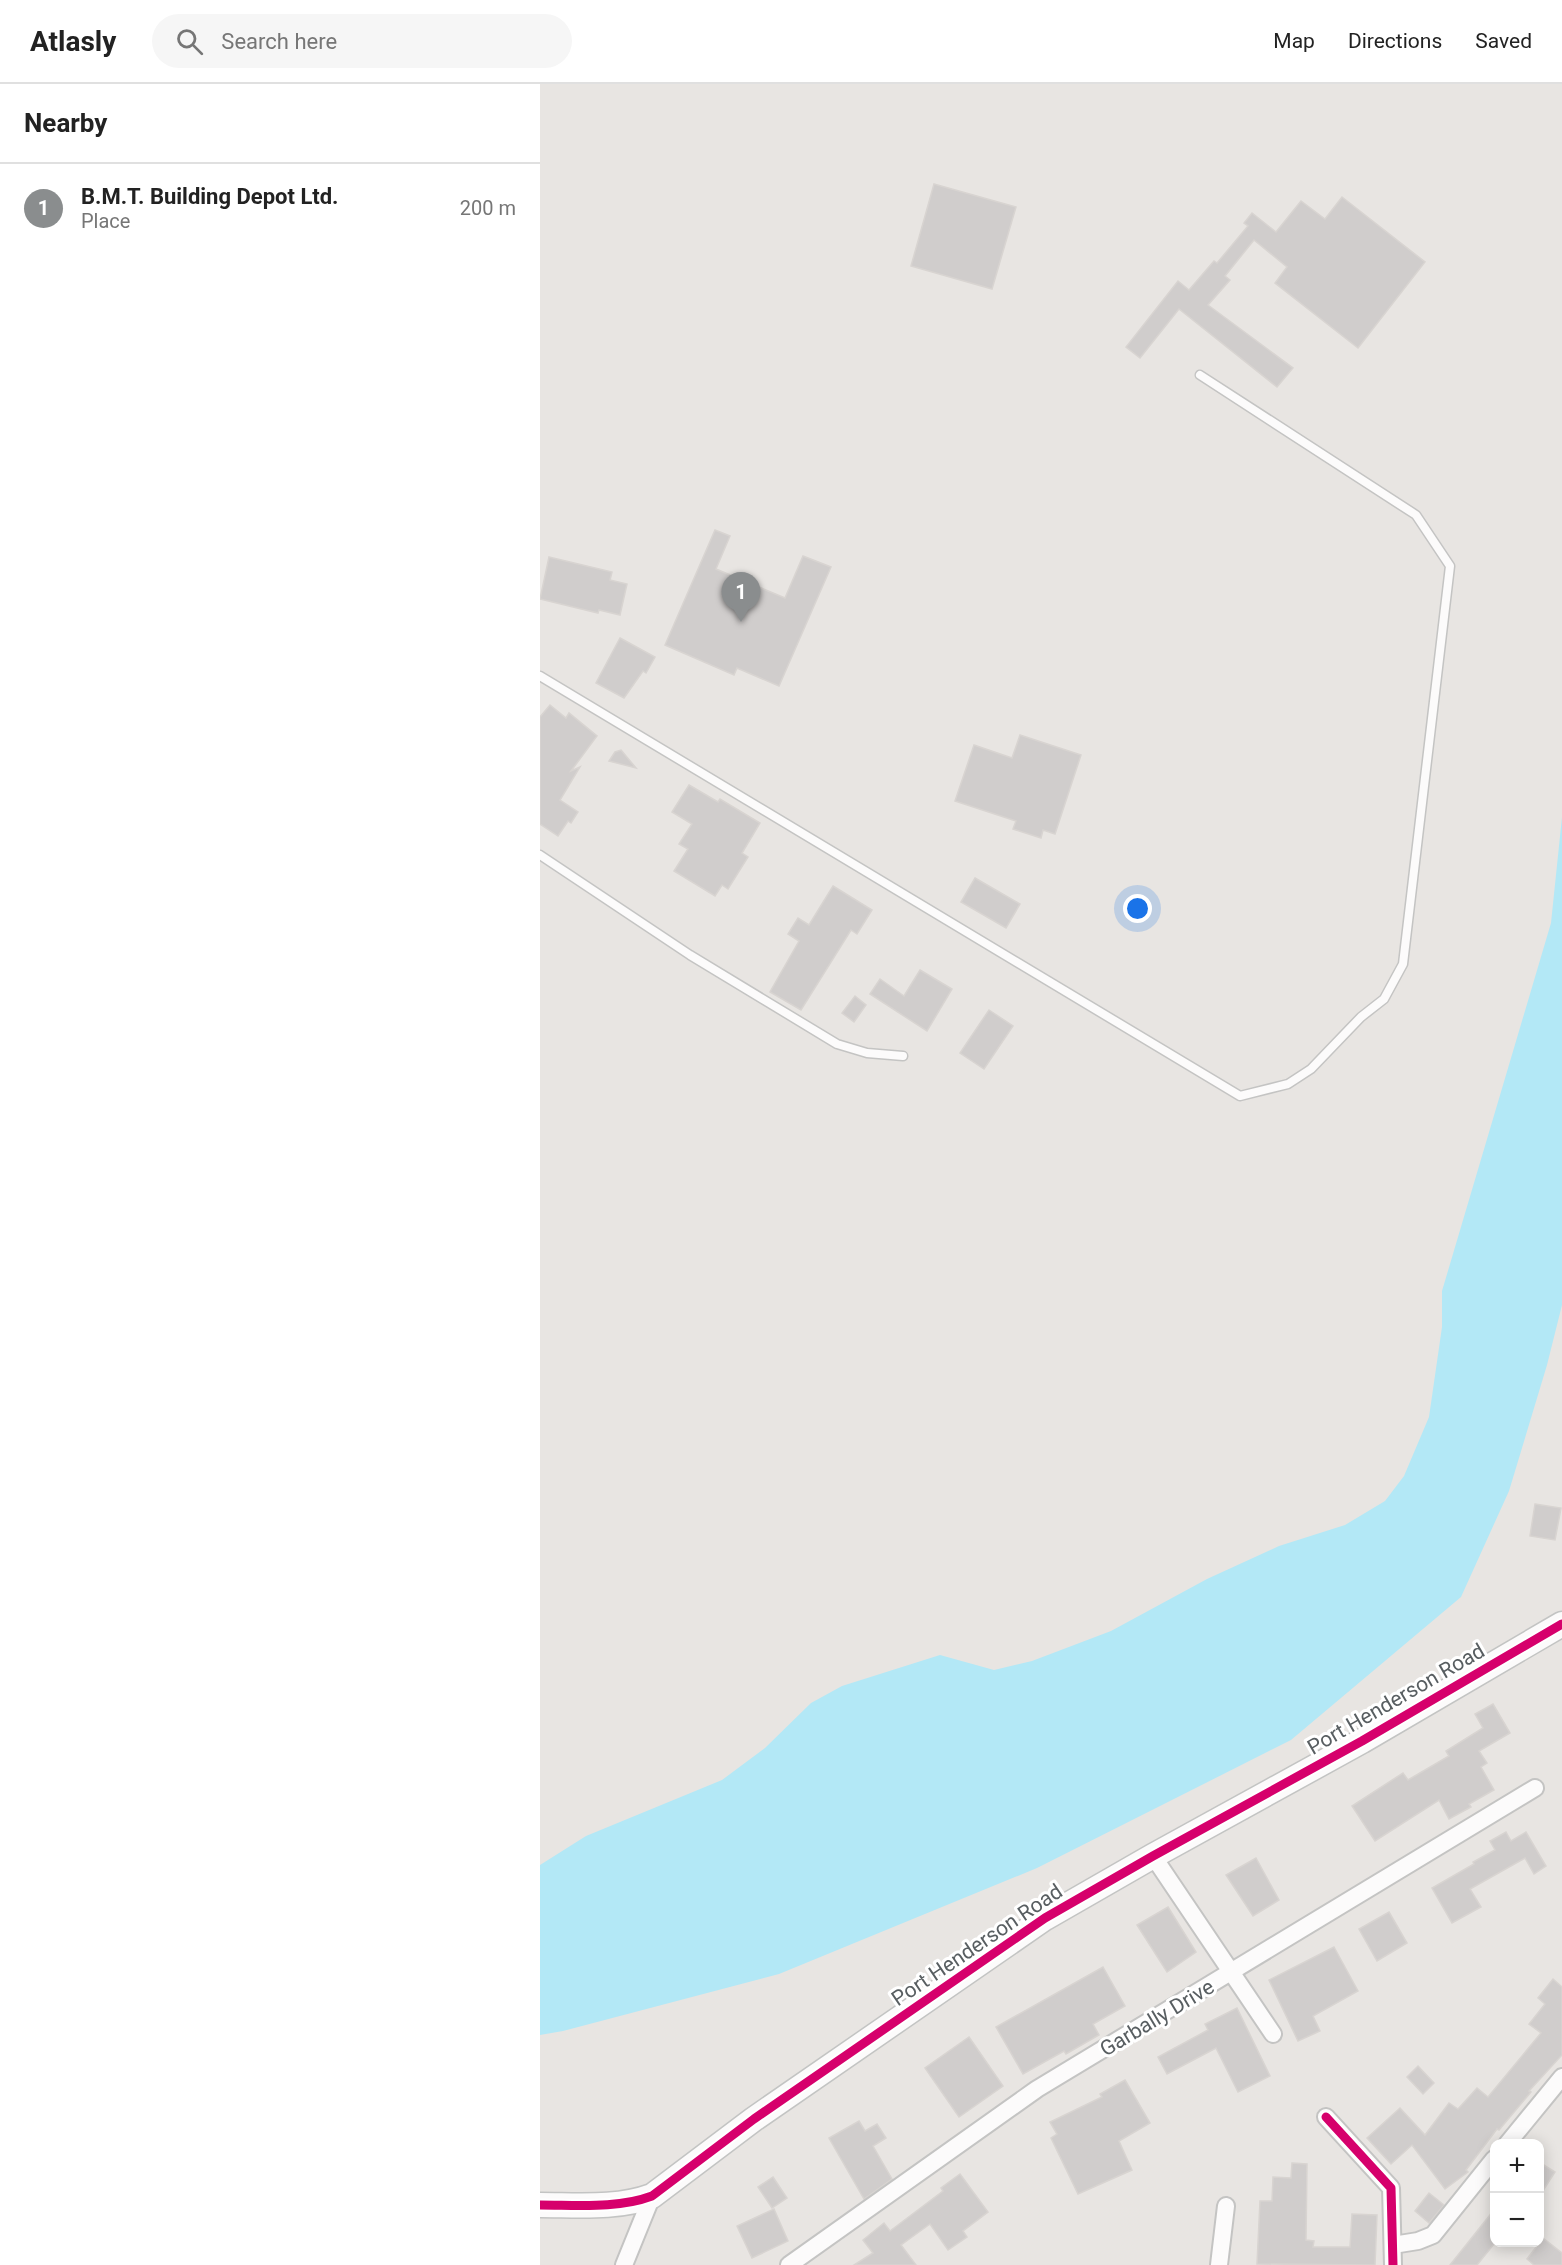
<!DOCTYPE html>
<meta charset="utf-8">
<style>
:root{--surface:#fff;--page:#f6f6f6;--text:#222;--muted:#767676;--line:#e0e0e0;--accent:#8a8d8e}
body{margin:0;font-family:Roboto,sans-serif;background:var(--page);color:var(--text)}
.controls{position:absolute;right:18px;bottom:18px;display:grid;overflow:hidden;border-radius:12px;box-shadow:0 3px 15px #0003}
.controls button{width:54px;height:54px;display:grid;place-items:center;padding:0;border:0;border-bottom:2px solid var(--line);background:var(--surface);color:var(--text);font:30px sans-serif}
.you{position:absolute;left:598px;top:825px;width:21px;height:21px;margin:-15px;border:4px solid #fff;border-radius:50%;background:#1a73e8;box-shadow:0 0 0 9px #1a73e833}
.badge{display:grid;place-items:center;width:39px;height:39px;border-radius:50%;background:var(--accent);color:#fff;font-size:20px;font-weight:700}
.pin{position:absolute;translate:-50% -50px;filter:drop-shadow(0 2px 3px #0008)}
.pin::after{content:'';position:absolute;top:32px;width:21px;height:18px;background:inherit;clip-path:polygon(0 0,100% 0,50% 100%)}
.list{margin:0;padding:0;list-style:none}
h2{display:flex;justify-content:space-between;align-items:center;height:78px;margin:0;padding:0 24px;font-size:26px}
h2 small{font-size:20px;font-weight:400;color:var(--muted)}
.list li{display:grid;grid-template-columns:39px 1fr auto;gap:18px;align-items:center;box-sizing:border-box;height:90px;padding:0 24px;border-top:2px solid var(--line)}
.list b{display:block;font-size:22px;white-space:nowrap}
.list p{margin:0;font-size:20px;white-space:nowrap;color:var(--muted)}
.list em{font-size:20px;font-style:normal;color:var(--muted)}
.icon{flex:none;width:33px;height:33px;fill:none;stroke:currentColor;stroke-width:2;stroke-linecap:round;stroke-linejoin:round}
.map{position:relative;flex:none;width:1022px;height:2181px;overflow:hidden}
header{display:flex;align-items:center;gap:36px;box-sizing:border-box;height:84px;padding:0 30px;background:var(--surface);border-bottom:2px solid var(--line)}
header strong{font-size:28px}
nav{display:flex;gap:33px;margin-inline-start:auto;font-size:21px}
.search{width:420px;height:54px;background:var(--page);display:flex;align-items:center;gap:15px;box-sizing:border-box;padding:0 21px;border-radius:33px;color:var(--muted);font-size:22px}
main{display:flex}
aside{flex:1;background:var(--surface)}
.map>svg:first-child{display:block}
.water{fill:#b3e8f6}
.building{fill:#d0cdcc;stroke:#d8d4d1;stroke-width:1.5}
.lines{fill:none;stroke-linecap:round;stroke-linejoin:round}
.lane-casing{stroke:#c4c4c3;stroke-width:11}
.street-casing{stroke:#c4c4c3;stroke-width:20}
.secondary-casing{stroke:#c3c4c3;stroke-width:27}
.lane{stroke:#fcfbfb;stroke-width:8}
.street{stroke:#fcfbfb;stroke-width:16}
.secondary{stroke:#fcfbfb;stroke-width:24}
.cycleway-casing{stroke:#fff;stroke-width:13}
.cycleway{stroke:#d6006c;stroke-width:9}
.labels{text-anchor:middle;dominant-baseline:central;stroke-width:6;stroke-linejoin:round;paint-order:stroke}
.street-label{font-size:21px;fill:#585e61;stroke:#fff}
</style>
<header>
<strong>Atlasly</strong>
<div class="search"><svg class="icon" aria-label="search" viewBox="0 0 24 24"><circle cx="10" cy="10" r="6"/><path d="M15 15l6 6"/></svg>Search here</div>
<nav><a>Map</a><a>Directions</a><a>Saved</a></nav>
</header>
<main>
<aside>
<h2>Nearby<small></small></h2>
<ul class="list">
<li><span class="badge">1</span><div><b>B.M.T. Building Depot Ltd.</b><p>Place</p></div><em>200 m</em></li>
</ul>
</aside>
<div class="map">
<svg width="1022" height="2181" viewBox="0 0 1022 2181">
<rect width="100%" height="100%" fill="#e8e5e2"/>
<!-- water -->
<polygon class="water" points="1022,733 1022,1221 1007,1281 969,1407 921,1513 751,1656 497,1784 239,1890 23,1947 0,1951 0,1781 46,1752 182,1696 225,1664 271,1619 302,1602 400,1571 454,1586 492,1577 571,1547 667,1495 739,1462 805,1441 845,1417 864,1392 889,1333 902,1243 902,1207 1011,839"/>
<!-- building -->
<g class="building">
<polygon points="394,100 476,123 452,205 371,182"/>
<polygon points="802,113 885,178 818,264 735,199 747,183 714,156 685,192 690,196 668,221 753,284 737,303 639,225 600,274 586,263 638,197 649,206 674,177 677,179 708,142 704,139 712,129 736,148 761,117 785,135"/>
<polygon points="175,446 190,452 176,485 245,514 263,472 291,483 239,602 197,584 194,591 125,561"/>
<polygon points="9,473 72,488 70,496 87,500 80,531 59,526 58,529 0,515"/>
<polygon points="80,554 115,573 106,589 103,587 84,614 56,599"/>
<polygon points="10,621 26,634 29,629 57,652 31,687 40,683 20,716 38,728 31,739 28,737 18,752 0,740 0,633"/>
<polygon points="480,651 541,671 515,750 503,746 501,754 473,745 476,737 415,717 434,661 472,674"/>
<polygon points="81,666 96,684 69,677 75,668"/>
<polygon points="149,701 178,718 180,715 220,739 202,769 208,773 188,805 182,801 175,812 134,787 148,765 139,760 152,740 132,728"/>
<polygon points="435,794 480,820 466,844 421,818"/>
<polygon points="293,802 332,826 317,850 311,846 261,926 230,908 259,857 248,850 258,834 269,841"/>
<polygon points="380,886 412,905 387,947 330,910 340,895 364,912"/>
<polygon points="315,912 326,921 314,938 302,929"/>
<polygon points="449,926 473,942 444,985 420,969"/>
<polygon points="995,1420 1021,1424 1015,1456 990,1452"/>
<polygon points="953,1620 970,1649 939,1667 947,1679 941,1683 954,1706 929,1720 931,1723 909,1735 899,1716 835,1757 812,1722 863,1689 868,1696 909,1672 906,1667 943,1644 935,1630"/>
<polygon points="966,1748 971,1757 986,1748 1006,1782 994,1790 985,1774 930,1805 941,1823 912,1839 892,1804 934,1780 933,1778 955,1766 950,1757"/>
<polygon points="716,1774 739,1816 713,1832 686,1791"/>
<polygon points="628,1823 656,1868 627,1888 597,1841"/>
<polygon points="849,1828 867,1859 837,1877 819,1845"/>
<polygon points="794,1863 818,1907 773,1932 780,1947 758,1957 729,1896"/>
<polygon points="563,1883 585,1922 553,1940 559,1951 526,1970 524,1967 483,1990 456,1943"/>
<polygon points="1013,1895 1022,1903 1022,1971 989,2007 991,2008 959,2046 957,2045 926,2086 928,2088 905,2105 872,2061 851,2080 827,2054 860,2024 885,2051 909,2019 918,2025 937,2004 948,2013 1001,1949 989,1940 1005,1920 998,1914"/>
<polygon points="697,1924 730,1992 698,2008 676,1964 627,1990 618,1973 668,1946 665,1940"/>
<polygon points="429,1953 463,2002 419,2033 385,1984"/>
<polygon points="878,1982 894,1999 883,2010 867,1993"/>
<polygon points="585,1996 610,2039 579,2057 592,2086 538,2110 511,2054 517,2050 510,2038 562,2013 560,2010"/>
<polygon points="319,2037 325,2047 337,2040 346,2054 333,2062 352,2095 324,2115 289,2054"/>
<polygon points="999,2078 1015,2088 999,2113"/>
<polygon points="752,2079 767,2080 766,2156 774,2157 773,2163 810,2163 812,2130 837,2131 835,2181 717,2180 720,2117 732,2117 733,2093 751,2094"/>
<polygon points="420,2090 448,2128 423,2147 427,2153 408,2166 390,2140 361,2161 376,2181 314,2181 333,2169 323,2156 344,2139 350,2147 403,2107 401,2104"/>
<polygon points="233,2093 247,2114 232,2124 218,2103"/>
<polygon points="889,2109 904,2121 889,2139 875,2127"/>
<polygon points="234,2125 248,2157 212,2174 197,2142"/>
<polygon points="954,2126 954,2160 937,2181 910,2181"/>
<polygon points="1003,2154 1022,2169 1022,2181 994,2181 987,2175"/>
</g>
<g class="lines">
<!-- lane casing -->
<g class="lane-casing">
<g id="lane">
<polyline points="0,592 700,1012 748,1000 771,985 821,933 844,915 863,880 910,482 876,431 660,291"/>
<polyline points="0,771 150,871 297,960 327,969 363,972"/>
</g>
</g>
<!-- street casing -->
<g class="street-casing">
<g id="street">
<polyline points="613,1772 733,1950"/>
<polyline points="786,2033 851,2104 853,2181"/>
<polyline points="967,2060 1022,1993"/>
<polyline points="853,2161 878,2157 893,2151 954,2075"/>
<polyline points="84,2181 112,2112"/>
<polyline points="249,2181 497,2005 995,1704"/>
<polyline points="679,2181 686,2122"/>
</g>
</g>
<!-- secondary casing -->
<g class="secondary-casing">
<path id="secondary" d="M0,2121C37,2121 77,2125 112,2112L214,2035L505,1834L613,1772L822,1657L1022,1540"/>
</g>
<!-- lane -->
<use href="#lane" class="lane"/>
<!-- street -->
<use href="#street" class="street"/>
<!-- secondary -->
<use href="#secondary" class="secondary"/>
<!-- cycleway casing -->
<g class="cycleway-casing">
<g id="cycleway">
<polyline points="786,2033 851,2104 853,2181"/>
<path d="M0,2121C37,2121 77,2125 112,2112L214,2035L505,1834L613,1772L822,1657L1022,1540"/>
</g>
</g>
<!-- cycleway -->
<use href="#cycleway" class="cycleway"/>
</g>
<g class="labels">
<!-- street labels -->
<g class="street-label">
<text transform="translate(856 1615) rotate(-30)">Port Henderson Road</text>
<text transform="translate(437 1861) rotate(-34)">Port Henderson Road</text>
<text transform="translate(617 1934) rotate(-31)">Garbally Drive</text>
</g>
</g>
</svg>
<div class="controls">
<button>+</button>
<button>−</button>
</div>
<div class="you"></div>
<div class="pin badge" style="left:201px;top:538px">1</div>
</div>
</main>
